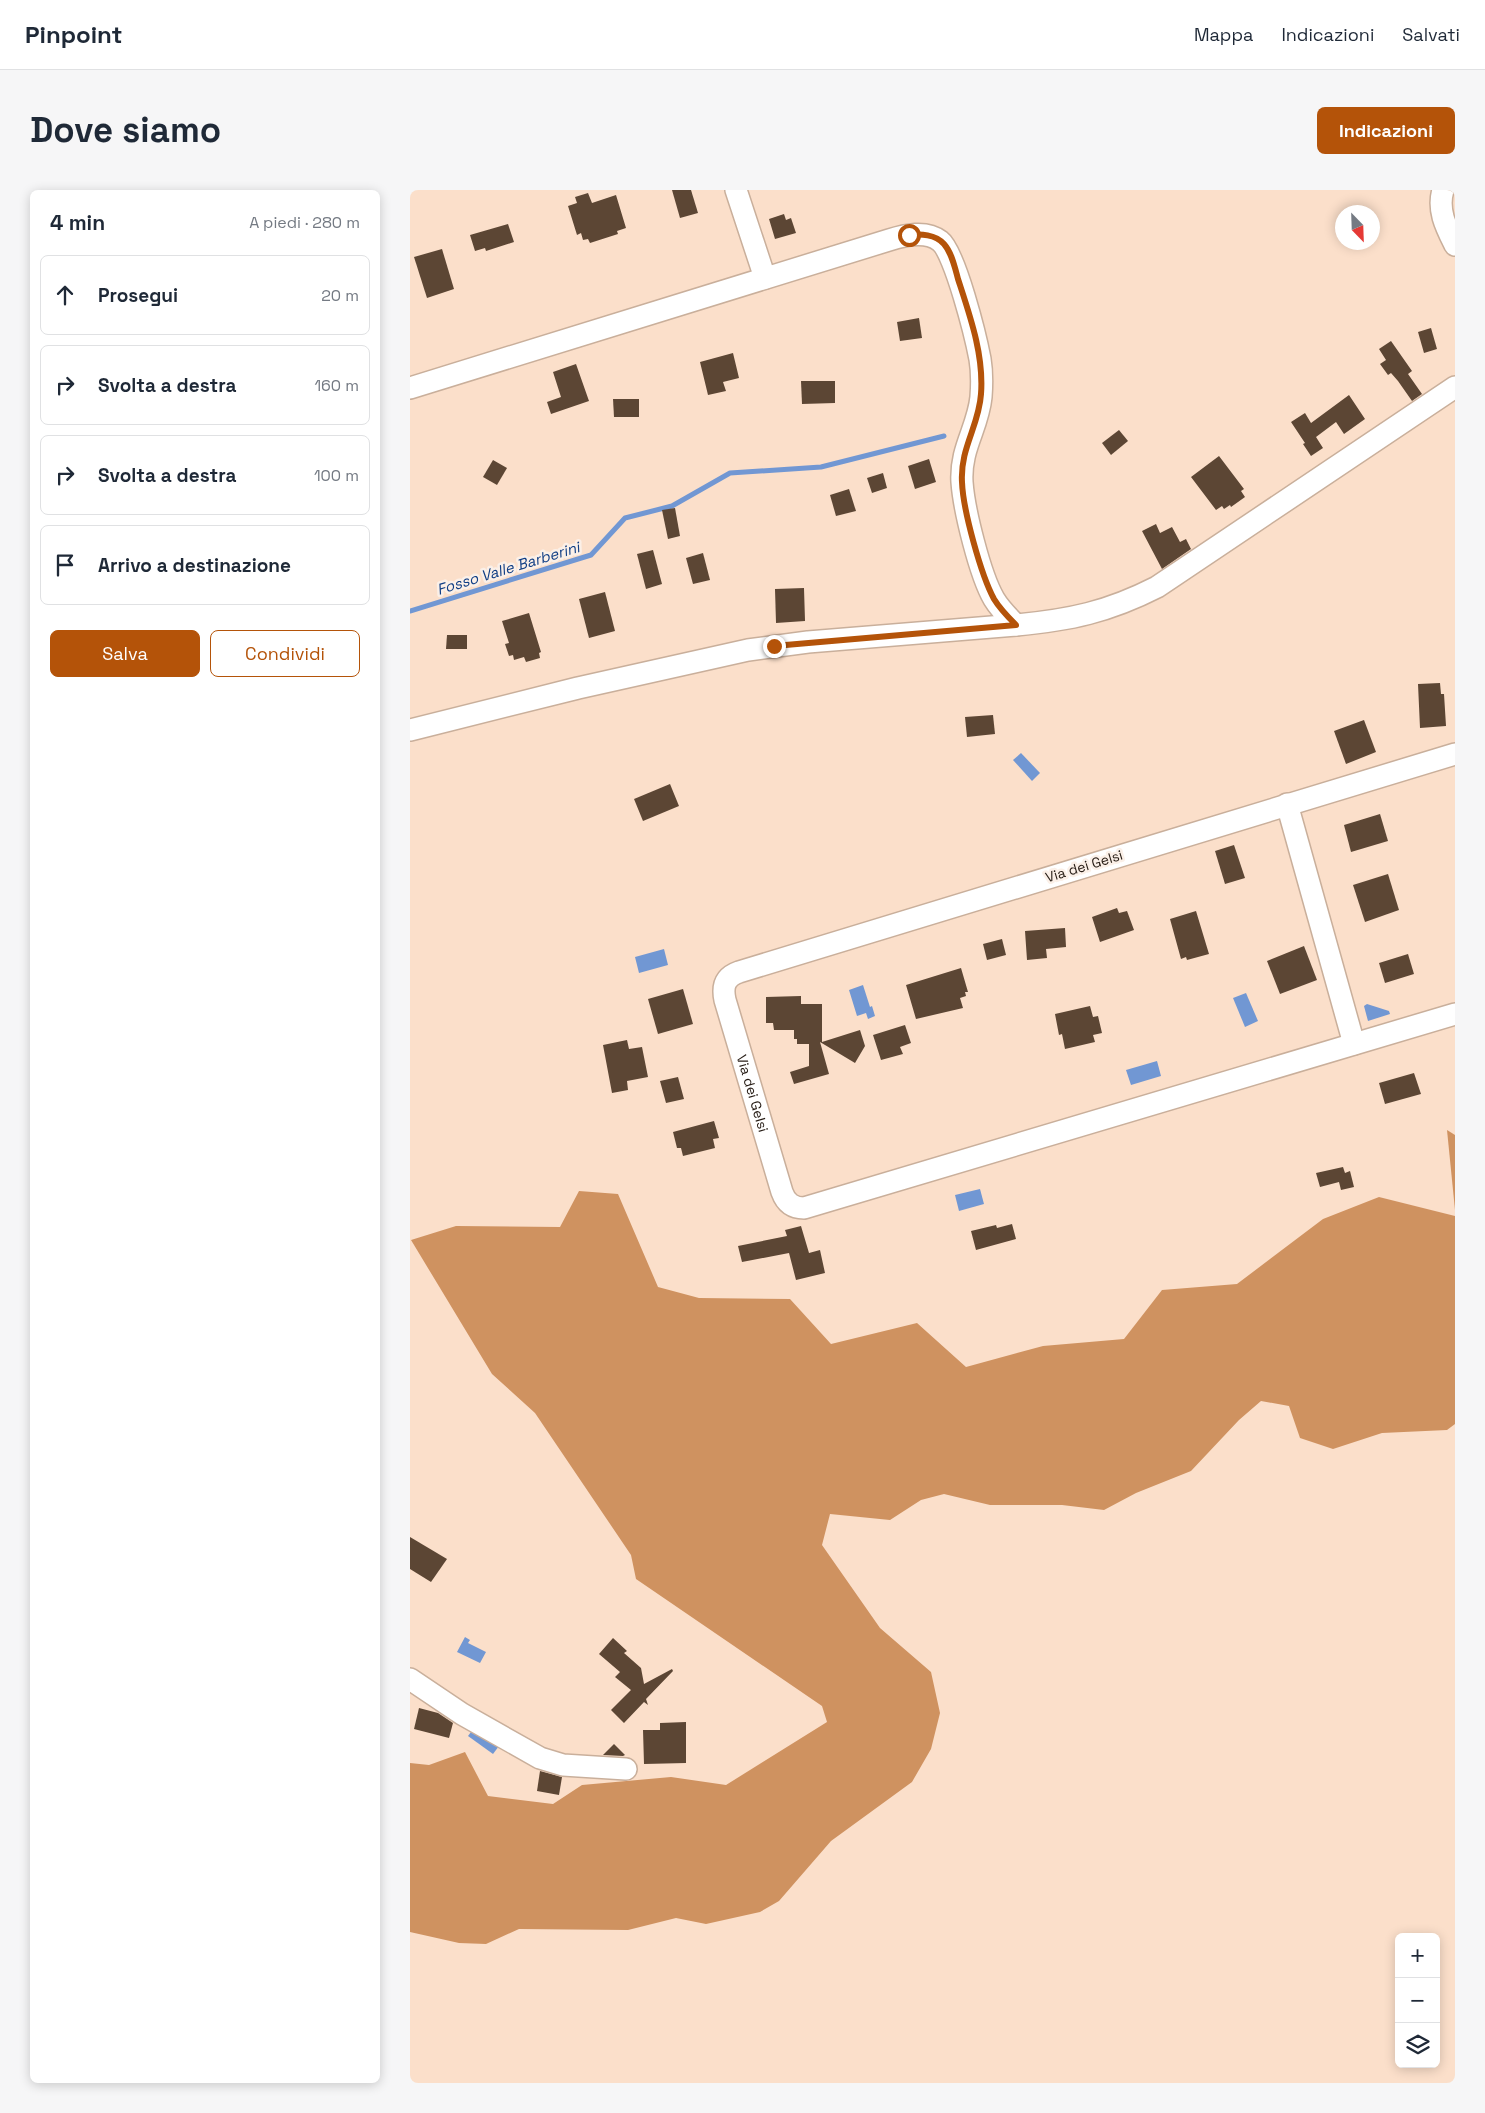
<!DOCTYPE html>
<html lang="it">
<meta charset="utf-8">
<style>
:root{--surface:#fff;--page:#f6f6f7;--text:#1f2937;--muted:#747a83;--line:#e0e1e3;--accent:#b45309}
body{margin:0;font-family:"Space Grotesk",sans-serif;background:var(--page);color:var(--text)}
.controls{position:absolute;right:15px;bottom:15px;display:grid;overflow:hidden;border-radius:8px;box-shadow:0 2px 12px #0003}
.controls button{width:45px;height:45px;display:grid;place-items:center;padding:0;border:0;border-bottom:1px solid var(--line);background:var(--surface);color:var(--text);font:25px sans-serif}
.compass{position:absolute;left:925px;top:15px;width:45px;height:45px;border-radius:50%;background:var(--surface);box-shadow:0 2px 12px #0003;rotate:157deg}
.stop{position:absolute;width:15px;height:15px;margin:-11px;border:4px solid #b45309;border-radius:50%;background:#fff}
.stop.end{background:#b45309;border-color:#fff;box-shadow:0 1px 5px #0008}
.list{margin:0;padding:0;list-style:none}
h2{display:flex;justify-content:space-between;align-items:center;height:65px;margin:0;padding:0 20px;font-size:21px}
h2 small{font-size:16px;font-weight:400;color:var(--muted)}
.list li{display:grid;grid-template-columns:32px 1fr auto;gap:15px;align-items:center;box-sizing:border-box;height:80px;margin:0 10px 10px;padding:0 10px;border:1px solid var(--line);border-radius:8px}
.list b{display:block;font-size:19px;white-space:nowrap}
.list em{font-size:16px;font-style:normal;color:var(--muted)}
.actions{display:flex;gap:10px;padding:15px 20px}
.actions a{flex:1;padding:11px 0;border:1px solid var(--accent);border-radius:8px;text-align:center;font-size:18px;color:var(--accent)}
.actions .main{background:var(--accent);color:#fff}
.icon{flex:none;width:28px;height:28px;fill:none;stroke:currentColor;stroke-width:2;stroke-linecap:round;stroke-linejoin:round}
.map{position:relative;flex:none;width:1045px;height:1893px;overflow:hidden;border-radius:8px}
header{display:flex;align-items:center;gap:30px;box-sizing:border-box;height:70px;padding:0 25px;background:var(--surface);border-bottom:1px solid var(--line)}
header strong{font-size:24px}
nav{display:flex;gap:28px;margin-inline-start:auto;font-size:18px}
.intro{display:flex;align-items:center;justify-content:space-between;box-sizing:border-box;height:120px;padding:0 30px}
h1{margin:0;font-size:35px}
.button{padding:12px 22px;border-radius:8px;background:var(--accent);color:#fff;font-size:18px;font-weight:700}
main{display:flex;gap:30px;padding:0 30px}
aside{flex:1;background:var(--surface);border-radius:8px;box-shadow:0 2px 12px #0003}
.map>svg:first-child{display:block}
.forest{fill:#cf9260}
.water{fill:#7197d3}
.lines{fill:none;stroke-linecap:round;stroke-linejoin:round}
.stream{stroke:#7197d3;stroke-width:5}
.building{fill:#5c4634}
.minor-casing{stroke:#c9af9b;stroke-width:24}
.minor{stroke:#fff;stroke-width:21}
.route{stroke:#b45309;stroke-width:6}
.labels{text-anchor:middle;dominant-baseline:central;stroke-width:5;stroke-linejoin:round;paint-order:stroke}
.street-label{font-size:14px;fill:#251b14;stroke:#fbf0e8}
.water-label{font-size:15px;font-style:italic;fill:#0f3d84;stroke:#fbf0e8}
</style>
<header>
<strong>Pinpoint</strong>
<nav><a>Mappa</a><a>Indicazioni</a><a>Salvati</a></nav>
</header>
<div class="intro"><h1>Dove siamo</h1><a class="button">Indicazioni</a></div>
<main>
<aside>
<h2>4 min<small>A piedi · 280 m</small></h2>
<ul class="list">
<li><svg class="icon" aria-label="ahead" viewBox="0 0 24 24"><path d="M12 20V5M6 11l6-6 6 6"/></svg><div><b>Prosegui</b></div><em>20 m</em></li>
<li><svg class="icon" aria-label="right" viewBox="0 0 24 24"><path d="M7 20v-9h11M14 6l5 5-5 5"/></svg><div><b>Svolta a destra</b></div><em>160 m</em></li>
<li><svg class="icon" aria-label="right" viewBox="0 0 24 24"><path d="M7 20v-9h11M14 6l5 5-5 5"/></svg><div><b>Svolta a destra</b></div><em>100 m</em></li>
<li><svg class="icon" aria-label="arrive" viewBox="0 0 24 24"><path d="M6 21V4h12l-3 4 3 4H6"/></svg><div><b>Arrivo a destinazione</b></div></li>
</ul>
<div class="actions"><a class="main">Salva</a><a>Condividi</a></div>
</aside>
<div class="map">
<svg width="1045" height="1893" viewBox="0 0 1045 1893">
<rect width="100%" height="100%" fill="#fbdfca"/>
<!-- forest -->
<g class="forest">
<polygon points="1037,940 1045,945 1045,1020"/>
<polygon points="169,1001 208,1004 248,1097 289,1108 380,1109 421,1154 507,1133 556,1177 633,1156 714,1149 752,1100 827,1094 913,1029 969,1007 1045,1026 1045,1234 1037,1240 972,1243 923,1259 890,1248 879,1216 851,1211 829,1230 781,1281 726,1303 694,1320 652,1315 580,1315 534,1304 511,1310 480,1330 420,1324 412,1355 470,1438 521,1482 530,1523 521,1559 502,1592 421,1651 369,1711 350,1722 296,1734 266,1728 218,1740 109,1739 76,1754 49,1753 0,1742 0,1573 19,1575 55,1562 78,1606 143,1614 172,1595 261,1587 316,1595 417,1532 412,1516 226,1389 221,1365 125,1223 82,1184 1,1050 46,1036 150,1037"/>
</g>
<!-- water -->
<g class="water">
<polygon points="611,563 630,583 622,591 603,570"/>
<polygon points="254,759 258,775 229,783 225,767"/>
<polygon points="453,795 460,817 462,816 465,826 458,829 456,823 447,826 439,800"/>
<polygon points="836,803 848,831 835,837 823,808"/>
<polygon points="957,814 979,821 980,824 958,831 954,816"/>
<polygon points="747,871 751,886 721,895 716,880"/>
<polygon points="570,999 574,1014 549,1021 545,1005"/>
<polygon points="55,1447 60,1450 58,1453 76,1462 70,1473 47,1462"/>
<polygon points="64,1538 89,1556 83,1564 58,1546"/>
</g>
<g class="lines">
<!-- stream -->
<polyline class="stream" points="0,421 181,365 215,328 262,316 320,283 411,277 534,246"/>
</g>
<!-- building -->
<g class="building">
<polygon points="262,0 281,0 288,23 270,28"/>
<polygon points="178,3 182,13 206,5 216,38 207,41 208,44 180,53 178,49 173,50 171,43 167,45 158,16 167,13 165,7"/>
<polygon points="374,24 376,30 381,28 386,43 365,49 359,29"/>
<polygon points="98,34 104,52 76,61 75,58 65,61 60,45"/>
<polygon points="32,59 44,99 17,108 4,67"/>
<polygon points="509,128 512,148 490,151 487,132"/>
<polygon points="1021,138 1027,159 1014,163 1008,142"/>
<polygon points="981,151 1002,181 998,184 1012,204 1002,211 988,191 981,183 978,185 970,174 976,170 969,159"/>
<polygon points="323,163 329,188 313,192 316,201 298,205 290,172"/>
<polygon points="166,174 179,211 141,224 137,212 151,207 143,182"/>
<polygon points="391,191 425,191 425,213 392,214"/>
<polygon points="939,205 955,229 934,244 926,232 906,247 913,258 901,266 893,254 895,253 881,232 895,223 901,233"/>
<polygon points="203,209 229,209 229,227 204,227"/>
<polygon points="709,240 718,251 701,265 692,253"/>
<polygon points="809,266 834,299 831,301 835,307 821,317 820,315 814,319 812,316 806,320 781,287"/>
<polygon points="519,269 526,292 505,299 498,276"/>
<polygon points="83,270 97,278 87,295 73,287"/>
<polygon points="473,283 477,298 462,303 457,288"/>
<polygon points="439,299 446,321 426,326 420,305"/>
<polygon points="265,318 270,346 258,349 252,320"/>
<polygon points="746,334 750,343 762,337 770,352 776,349 781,359 752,379 732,341"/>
<polygon points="243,360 252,394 236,399 227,364"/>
<polygon points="293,363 300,390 283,394 276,368"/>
<polygon points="394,398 395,431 366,433 365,399"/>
<polygon points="195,402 205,441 179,448 169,409"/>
<polygon points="119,423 131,462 129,463 130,468 116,472 114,467 104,470 103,465 99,466 95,454 99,453 92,431"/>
<polygon points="37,445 57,445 57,459 36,459"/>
<polygon points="1030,493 1031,504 1034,504 1036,536 1010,538 1008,494"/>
<polygon points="583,525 585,544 557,547 555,527"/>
<polygon points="954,530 966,562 936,574 924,541"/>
<polygon points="260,594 269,616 233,631 224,609"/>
<polygon points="970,624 978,651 941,662 934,635"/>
<polygon points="824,655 835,688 815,694 805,661"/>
<polygon points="978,684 989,720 955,732 943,695"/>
<polygon points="707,718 709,723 717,721 724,740 690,752 682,727"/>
<polygon points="786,721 799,764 777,770 776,767 771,769 760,729"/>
<polygon points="655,738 656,757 636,759 637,768 617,770 615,741"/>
<polygon points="592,749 596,765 577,770 573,754"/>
<polygon points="894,756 907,790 870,804 857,771"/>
<polygon points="998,764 1004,784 975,793 969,773"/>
<polygon points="551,778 558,802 555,802 556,806 550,808 553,818 506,829 496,795"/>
<polygon points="273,799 283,834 248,844 238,809"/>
<polygon points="391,806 391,814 412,814 412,852 450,840 455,856 445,873 410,852 419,884 384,894 380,882 399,876 399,854 387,854 387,849 384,849 384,840 364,840 363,833 356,833 356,807"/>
<polygon points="680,816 683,827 688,826 692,843 683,845 685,852 655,859 652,844 649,845 645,824"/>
<polygon points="495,835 501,853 490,857 493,864 471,870 463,845"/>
<polygon points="217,850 219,859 232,857 238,887 217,891 218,900 202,903 193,855"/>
<polygon points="1004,883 1011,904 975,914 969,893"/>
<polygon points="268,887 274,909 256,913 250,891"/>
<polygon points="304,931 309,948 303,949 305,958 273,966 271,958 267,958 263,942"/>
<polygon points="933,977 935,983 940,981 944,997 931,1000 929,992 910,997 906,983"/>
<polygon points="602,1034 606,1049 566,1060 561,1041 586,1035 587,1038"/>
<polygon points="391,1036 399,1063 410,1060 415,1083 386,1090 379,1063 332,1072 328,1056 377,1046 375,1040"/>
<polygon points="0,1347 37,1369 21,1392 0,1379"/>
<polygon points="203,1448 217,1461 214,1463 231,1478 234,1494 262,1479 263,1481 236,1509 238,1515 234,1512 214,1533 201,1520 221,1500 205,1487 210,1482 189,1464"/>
<polygon points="9,1518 28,1523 43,1533 39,1548 4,1539"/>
<polygon points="276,1532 276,1573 234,1574 233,1540 250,1540 250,1533"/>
<polygon points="204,1554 215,1565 213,1566 193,1565"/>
<polygon points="130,1581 152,1587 149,1605 127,1601"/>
</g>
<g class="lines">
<!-- minor casing -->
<g class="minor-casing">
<g id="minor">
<polyline points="326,0 355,88"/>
<path d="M1033,0C1027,20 1036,37 1045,55"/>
<path d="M0,198L479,50C495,45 516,40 530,51C545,62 566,148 570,169C572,181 572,194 571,207C568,238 550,258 552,292C554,320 570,385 584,409C590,419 598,427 606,435C660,430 698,422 747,397L1045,197"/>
<polyline points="0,540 168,498 338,460 398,452 606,435"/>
<path id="s1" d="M1045,564L329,782C315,787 312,796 315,810L372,1002C376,1013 383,1018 394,1018L1045,824"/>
<polyline points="877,614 944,854"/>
<polyline points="0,1489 52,1524 130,1568 153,1575 216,1579"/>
</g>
</g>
<!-- minor -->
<use href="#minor" class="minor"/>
</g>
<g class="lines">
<!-- route -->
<path class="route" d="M364,456L606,435C598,427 590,419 584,409C571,385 553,320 552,292C550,258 569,236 571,204C574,165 560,126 548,89C545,78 542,63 534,54C525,44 511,44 499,45"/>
</g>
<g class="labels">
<!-- street labels -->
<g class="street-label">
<text transform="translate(674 676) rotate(-17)">Via dei Gelsi</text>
<text stroke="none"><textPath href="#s1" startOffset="881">Via dei Gelsi</textPath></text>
</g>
<!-- water labels -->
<g class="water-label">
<text transform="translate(98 378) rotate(-17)">Fosso Valle Barberini</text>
</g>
</g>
</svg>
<div class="controls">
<button>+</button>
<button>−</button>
<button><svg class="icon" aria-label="layers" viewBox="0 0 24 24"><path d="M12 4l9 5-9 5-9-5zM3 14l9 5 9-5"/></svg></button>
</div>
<svg class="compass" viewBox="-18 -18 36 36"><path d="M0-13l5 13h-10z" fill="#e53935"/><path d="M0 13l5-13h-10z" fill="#747a83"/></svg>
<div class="stop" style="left:499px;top:45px"></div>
<div class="stop end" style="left:364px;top:456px"></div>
</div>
</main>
